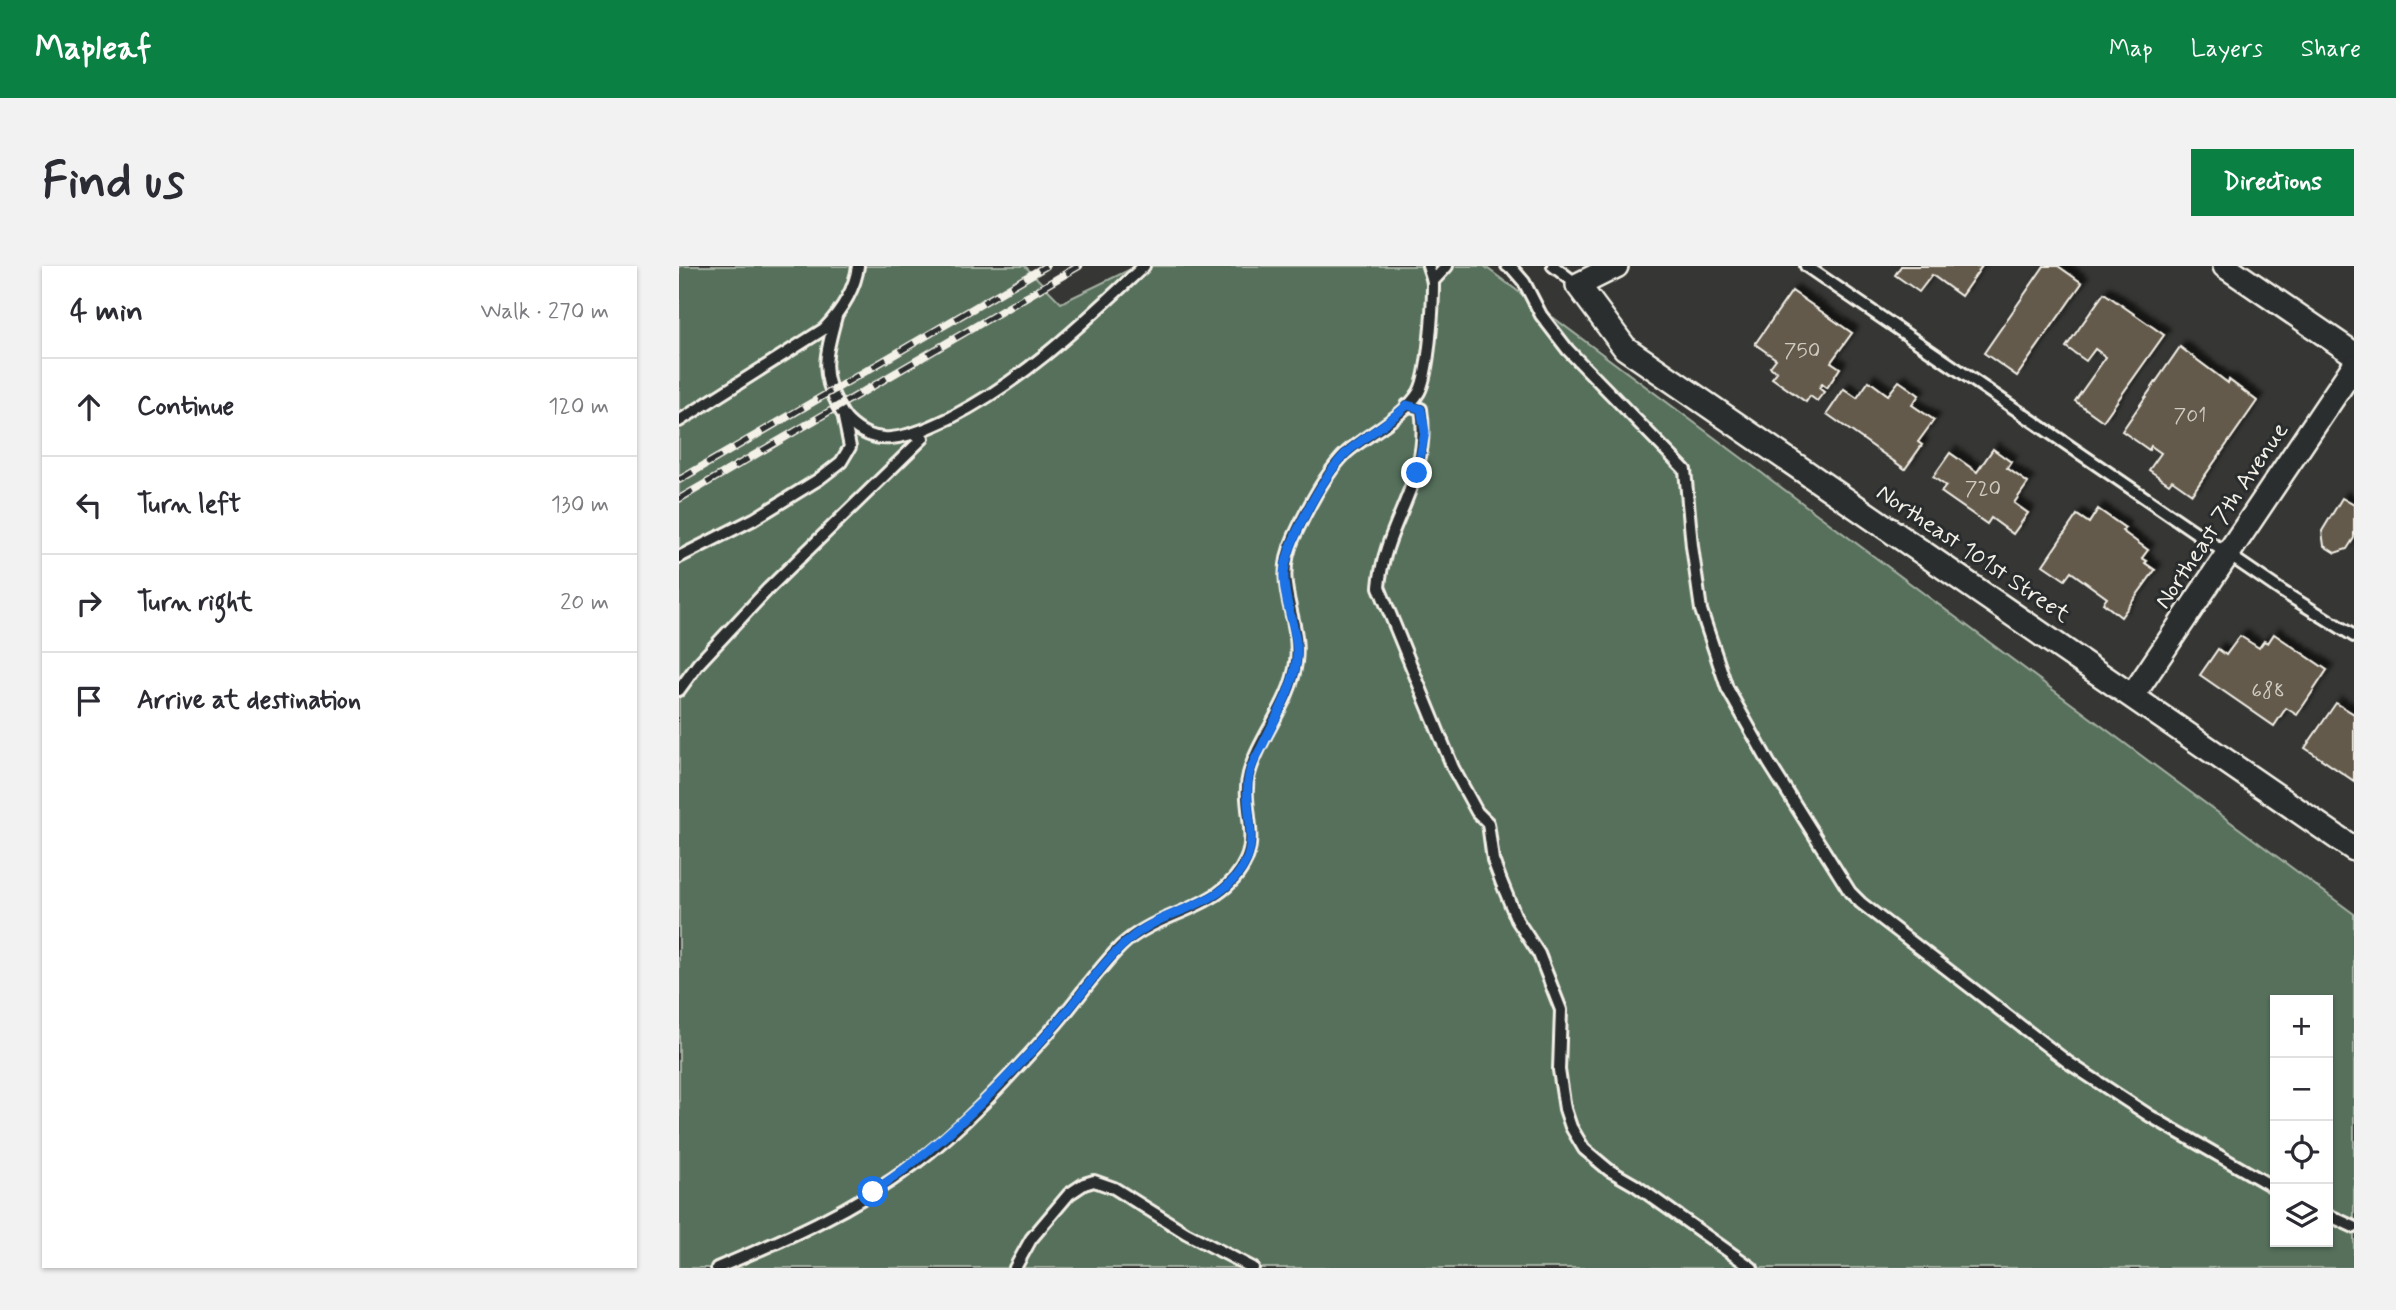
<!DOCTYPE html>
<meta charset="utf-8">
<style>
:root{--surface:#fff;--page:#f2f2f3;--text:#2b2b33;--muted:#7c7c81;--line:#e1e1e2;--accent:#0b8043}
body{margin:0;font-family:Mynerve,sans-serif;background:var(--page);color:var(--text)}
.controls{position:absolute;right:21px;bottom:21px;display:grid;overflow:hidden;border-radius:0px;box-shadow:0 2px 5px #0004}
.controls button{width:63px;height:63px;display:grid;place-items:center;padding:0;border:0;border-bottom:2px solid var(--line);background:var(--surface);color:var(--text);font:35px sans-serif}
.stop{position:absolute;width:21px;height:21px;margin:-16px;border:5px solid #1a73e8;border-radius:50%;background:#fff}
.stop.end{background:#1a73e8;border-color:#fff;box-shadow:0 2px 7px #0008}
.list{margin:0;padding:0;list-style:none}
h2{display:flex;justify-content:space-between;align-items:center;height:91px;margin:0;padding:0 28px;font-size:30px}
h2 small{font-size:23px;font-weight:400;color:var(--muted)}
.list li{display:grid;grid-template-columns:46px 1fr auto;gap:21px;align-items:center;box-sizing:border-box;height:98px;padding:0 28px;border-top:2px solid var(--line)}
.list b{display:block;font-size:26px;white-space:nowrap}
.list em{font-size:23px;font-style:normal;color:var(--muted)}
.icon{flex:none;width:38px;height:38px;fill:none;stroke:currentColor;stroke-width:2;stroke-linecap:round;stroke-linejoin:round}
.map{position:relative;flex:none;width:1675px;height:1002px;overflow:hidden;border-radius:0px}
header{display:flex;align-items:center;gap:42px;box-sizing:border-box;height:98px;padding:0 35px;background:var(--accent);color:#fff}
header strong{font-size:33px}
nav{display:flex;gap:38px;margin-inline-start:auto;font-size:24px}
.intro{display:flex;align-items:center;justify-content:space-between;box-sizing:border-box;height:168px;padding:0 42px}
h1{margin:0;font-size:49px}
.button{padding:18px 32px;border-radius:0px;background:var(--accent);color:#fff;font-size:24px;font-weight:700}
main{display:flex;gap:42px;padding:0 42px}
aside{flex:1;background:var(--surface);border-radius:0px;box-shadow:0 2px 5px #0004}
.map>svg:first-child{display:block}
.green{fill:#566f5c;stroke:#a5b0a2;stroke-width:2;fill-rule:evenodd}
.building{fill:#645a4c;stroke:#f4f1e8;stroke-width:2;filter:url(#shadow)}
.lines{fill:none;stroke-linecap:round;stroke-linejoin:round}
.lane-casing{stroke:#f4f1e8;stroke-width:16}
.street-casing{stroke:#f4f1e8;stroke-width:28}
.lane{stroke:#2a2d2e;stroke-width:10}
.street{stroke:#2a2d2e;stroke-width:23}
.rail-casing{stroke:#f4f1e8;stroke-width:8}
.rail{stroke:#2a2d2e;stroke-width:5;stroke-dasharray:16;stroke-linecap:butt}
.route{stroke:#1a73e8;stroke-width:9}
.labels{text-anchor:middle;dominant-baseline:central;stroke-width:6;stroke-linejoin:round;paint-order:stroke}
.number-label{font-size:21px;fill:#d0cbc1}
.street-label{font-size:24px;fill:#f4f1e8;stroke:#2a2d2e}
</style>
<header>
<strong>Mapleaf</strong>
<nav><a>Map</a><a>Layers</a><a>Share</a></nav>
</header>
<div class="intro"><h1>Find us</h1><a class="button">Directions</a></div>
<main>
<aside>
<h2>4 min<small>Walk · 270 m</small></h2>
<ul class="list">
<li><svg class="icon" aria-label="ahead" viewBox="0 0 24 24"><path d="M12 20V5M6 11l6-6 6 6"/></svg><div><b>Continue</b></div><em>120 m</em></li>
<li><svg class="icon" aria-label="left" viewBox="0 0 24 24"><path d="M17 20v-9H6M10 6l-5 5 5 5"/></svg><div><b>Turn left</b></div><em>130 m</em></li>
<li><svg class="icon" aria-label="right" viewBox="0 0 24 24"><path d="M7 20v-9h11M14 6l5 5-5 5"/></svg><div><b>Turn right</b></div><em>20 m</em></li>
<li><svg class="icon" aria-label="arrive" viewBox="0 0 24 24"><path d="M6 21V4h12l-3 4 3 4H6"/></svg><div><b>Arrive at destination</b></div></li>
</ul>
</aside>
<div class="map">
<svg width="1675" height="1002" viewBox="0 0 1675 1002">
<defs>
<filter id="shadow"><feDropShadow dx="6" dy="-6" stdDeviation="2" flood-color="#0009"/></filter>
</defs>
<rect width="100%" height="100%" fill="#363634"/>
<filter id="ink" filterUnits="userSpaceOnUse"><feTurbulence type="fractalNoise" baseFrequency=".0143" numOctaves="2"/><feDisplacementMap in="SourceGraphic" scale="14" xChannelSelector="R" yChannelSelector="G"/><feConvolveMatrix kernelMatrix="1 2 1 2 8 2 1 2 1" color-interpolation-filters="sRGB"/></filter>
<g filter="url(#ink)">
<!-- green -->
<path class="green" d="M0,0H346L382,37L458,0H805L1675,648V1002H0ZM1596,734H1649V976H1596Z"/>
<!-- building -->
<g class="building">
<polygon points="1222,0 1303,0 1282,30 1253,9 1240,26 1216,9"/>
<polygon points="1365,0 1379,0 1403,17 1338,110 1305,87"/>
<polygon points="1113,25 1173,67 1152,96 1161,102 1148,122 1143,118 1140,122 1145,126 1138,135 1131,130 1127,136 1093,112 1098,106 1091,101 1097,93 1076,78"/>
<polygon points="1425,27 1485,69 1424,155 1396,135 1427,91 1416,83 1407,95 1387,81"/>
<polygon points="1501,81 1549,117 1550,114 1578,135 1513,228 1493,214 1490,218 1470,204 1482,187 1472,180 1470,184 1443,165"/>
<polygon points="1190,115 1209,129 1220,115 1240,129 1233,139 1255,154 1239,176 1243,179 1226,203 1148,148 1165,123 1178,132"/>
<polygon points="1314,183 1332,196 1328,202 1349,217 1335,237 1349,247 1334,268 1312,252 1308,258 1262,226 1267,220 1254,211 1271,187 1298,206"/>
<polygon points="1663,232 1675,239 1675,272 1668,283 1656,287 1645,280 1643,265"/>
<polygon points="1419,243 1446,262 1443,265 1469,284 1463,292 1468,295 1466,297 1476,304 1442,351 1424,337 1428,332 1392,306 1386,314 1364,299 1398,249 1410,257"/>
<polygon points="1595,368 1648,404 1618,449 1607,442 1595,460 1521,409 1539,383 1547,389 1561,370 1580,382 1585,375 1589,377"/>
<polygon points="1657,437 1675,448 1675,515 1626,482"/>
</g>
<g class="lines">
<!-- lane casing -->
<g class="lane-casing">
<g id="lane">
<polyline points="828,0 832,1 845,16 862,49 889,84 1006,204 1013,280 1022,344 1048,422 1090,497 1171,626 1182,637 1390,797 1471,850 1596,922"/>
<polyline points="874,0 899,19"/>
<polyline points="1127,0 1604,326 1675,370"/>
<polyline points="754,15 768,0"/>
<path d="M157,50C148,85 140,104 158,137C161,144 164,150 169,155C180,166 196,174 212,172C233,170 254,160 273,151C347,113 405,56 465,0"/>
<path d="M728,139L742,143C753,214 705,256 700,321L774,502L798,546L809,557L814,594L822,615L838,654L860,688L882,744L880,804L886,843L892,861L905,883L930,904L956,919L1073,1002"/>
<path d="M0,155L145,63C161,46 176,24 179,0"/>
<polyline points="0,291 75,253 140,213 162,196 171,181 165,152"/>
<polyline points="0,424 19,398 89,323 244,172 234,167"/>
<polyline points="1649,949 1675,961"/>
<path d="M38,1002C107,973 174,944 234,899C286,861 331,810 373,763C397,736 417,705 442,680C479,644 545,645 567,594C579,567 562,536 570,508C580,470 612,437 617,396C623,350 592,321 615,271C627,245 647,206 668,186C689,168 726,150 740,126C750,108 754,41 754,19C754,13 751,7 749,0"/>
<polyline points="336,1002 352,973 390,928 405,918 415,915 435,922 507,967 574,1002"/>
</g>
</g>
<!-- street casing -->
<g class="street-casing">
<g id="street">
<polyline points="937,0 899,19 946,82 1675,583"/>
<polyline points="1546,0 1675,88"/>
<polyline points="1454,429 1675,100"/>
</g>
</g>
<!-- lane -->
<use href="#lane" class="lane"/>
<!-- street -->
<use href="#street" class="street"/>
<!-- rail casing -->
<g class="rail-casing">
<g id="rail">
<polyline points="0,214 367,0"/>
<polyline points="0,233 400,0"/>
</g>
</g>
<!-- rail -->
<use href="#rail" class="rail"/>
</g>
</g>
<g class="lines" filter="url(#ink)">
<!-- route -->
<path class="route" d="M194,926C263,879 317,825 373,763C401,732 424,693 457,668C492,641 548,640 568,593C578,567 564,537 570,509C572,499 578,490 583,480C595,455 612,426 617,398C622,368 604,339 605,309C607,277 644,211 666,188C685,170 710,158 728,139L742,143L746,166L738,207"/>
</g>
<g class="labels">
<!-- number labels -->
<g class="number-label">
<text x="1123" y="85">750</text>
<text x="1511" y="150">701</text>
<text x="1304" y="223">720</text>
<text x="1589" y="425">688</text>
</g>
<!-- street labels -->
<g class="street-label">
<text transform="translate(1543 250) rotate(-56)">Northeast 7th Avenue</text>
<text transform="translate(1294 288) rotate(34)">Northeast 101st Street</text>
</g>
</g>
</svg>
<div class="controls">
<button>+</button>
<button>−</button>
<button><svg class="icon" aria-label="locate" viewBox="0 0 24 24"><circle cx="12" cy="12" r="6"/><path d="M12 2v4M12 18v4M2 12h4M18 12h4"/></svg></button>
<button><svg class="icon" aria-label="layers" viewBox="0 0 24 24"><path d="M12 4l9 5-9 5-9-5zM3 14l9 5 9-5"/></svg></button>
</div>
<div class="stop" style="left:194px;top:926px"></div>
<div class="stop end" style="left:738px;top:207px"></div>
</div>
</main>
